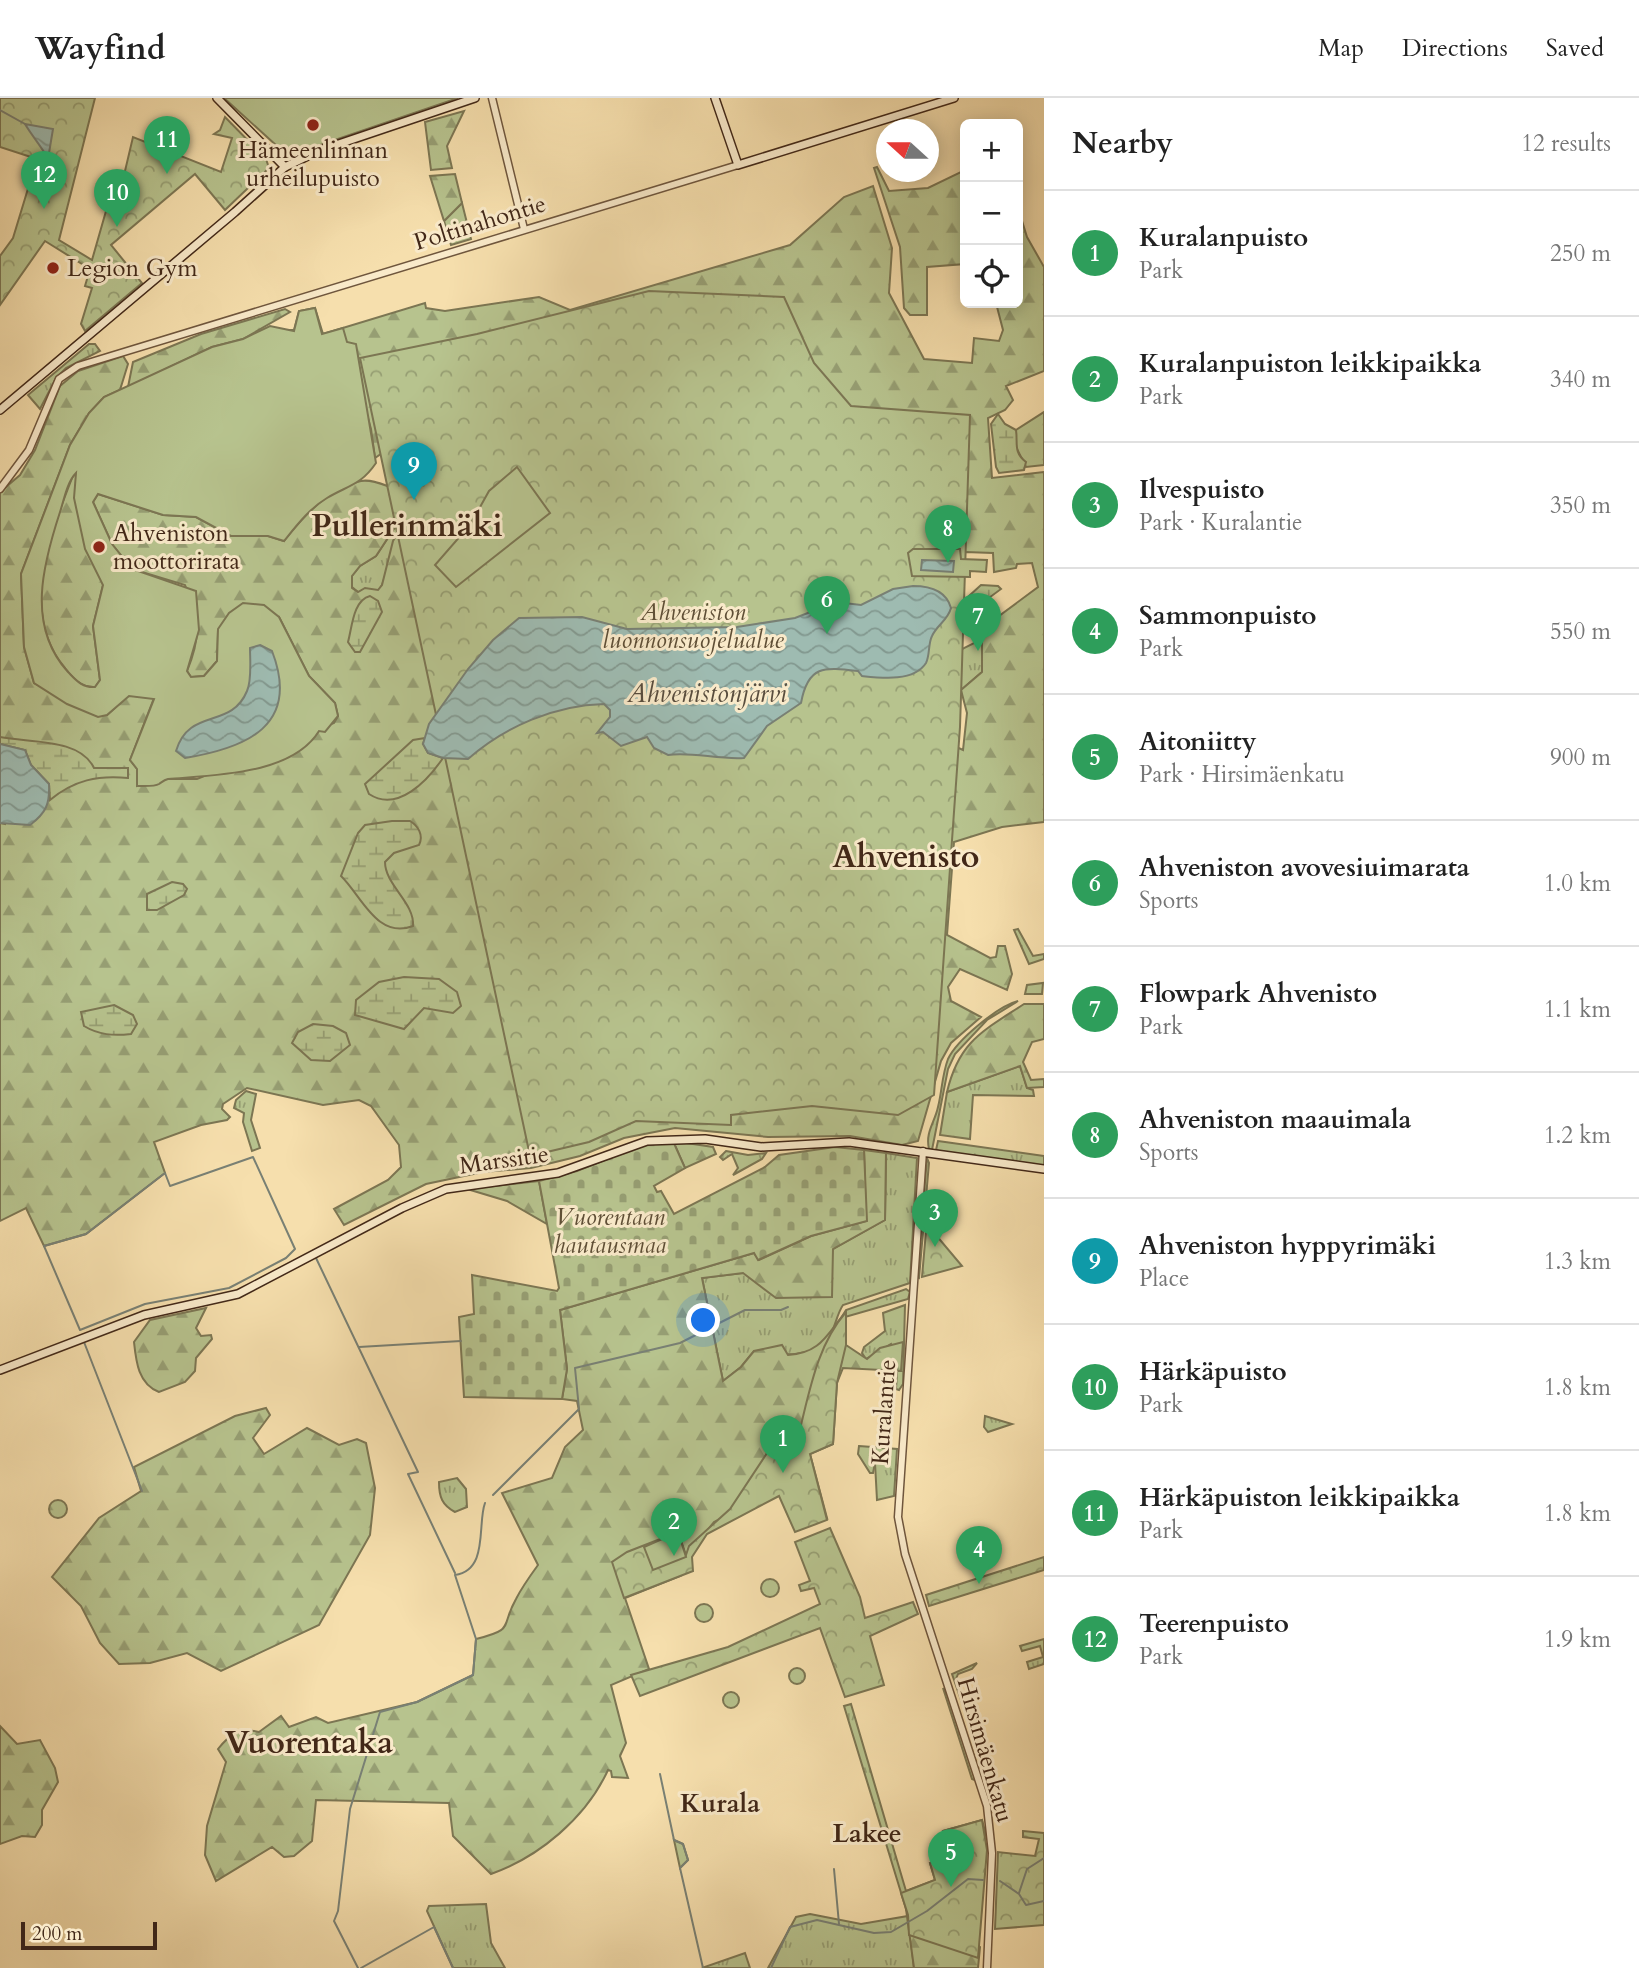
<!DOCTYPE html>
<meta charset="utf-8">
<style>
:root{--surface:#fff;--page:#f2f2f2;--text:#222;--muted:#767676;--line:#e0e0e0;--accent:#db2777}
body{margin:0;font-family:Cardo,serif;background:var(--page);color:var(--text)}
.controls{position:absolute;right:21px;top:21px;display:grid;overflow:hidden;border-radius:10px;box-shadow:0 4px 18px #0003}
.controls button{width:63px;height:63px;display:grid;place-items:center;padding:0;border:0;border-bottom:2px solid var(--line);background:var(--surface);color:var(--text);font:35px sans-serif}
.compass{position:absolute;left:876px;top:21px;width:63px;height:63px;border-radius:50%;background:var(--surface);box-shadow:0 4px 18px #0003;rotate:291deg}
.scale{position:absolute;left:21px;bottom:18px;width:136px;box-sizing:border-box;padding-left:7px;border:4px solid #422818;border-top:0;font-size:19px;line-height:24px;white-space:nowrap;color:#422818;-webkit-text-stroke:5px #f9eaca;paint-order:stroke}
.you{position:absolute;left:704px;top:1223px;width:24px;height:24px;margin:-18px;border:5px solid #fff;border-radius:50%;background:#1a73e8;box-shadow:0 0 0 10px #1a73e833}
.badge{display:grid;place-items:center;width:46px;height:46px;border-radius:50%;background:var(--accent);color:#fff;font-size:23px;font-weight:700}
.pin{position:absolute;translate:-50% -58px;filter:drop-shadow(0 2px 4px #0008)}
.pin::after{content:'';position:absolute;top:37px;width:24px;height:21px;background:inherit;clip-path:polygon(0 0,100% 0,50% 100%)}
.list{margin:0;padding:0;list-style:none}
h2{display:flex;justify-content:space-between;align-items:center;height:91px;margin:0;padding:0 28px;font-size:30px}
h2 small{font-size:23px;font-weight:400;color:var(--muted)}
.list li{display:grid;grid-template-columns:46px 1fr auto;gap:21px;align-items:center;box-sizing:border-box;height:126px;padding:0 28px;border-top:2px solid var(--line)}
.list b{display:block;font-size:26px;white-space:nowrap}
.list p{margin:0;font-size:23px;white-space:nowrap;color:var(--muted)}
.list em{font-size:23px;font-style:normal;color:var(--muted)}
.icon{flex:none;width:38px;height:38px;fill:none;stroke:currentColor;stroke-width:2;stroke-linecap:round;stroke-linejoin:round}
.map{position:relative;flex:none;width:1044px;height:1870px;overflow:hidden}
header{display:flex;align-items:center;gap:42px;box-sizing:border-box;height:98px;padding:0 35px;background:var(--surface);border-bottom:2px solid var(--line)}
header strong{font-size:33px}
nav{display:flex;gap:38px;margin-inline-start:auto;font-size:24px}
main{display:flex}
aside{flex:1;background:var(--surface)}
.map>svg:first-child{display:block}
.grass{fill:url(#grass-tufts);stroke:#7c7653;stroke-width:2}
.forest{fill:url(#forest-firs);stroke:#7c7653;stroke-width:2;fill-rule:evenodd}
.wetland{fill:url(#wetland-marsh);stroke:#7c7653;stroke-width:2}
.cemetery{fill:url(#cemetery-stones);stroke:#7c7653;stroke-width:2}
.park{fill:url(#park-crowns);stroke:#7c7653;stroke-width:2}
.garden{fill:#b7c38e;stroke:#7c7653;stroke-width:2;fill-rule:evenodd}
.water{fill:url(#water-waves);stroke:#798074;stroke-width:2}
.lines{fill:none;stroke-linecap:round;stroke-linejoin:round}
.stream{stroke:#798074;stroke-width:2}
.tertiary-casing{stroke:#6f563d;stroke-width:9}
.secondary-casing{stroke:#422818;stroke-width:10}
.tertiary{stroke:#f9eaca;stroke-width:6}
.secondary{stroke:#f9eaca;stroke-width:7}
.poi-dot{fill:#8f2418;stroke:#f9eaca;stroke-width:2.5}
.labels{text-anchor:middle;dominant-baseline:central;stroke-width:6;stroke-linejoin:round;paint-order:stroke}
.poi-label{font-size:24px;fill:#422818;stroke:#f9eaca;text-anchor:start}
.street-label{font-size:24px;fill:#422818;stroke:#f9eaca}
.park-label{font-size:24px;font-style:italic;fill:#5f4f36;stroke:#f9eaca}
.water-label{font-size:26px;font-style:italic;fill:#594d3e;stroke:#f9eaca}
.neighbourhood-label{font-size:26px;font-weight:bold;fill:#422818;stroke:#f9eaca}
.district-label{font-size:32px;font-weight:bold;fill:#422818;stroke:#f9eaca}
</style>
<header>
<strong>Wayfind</strong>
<nav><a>Map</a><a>Directions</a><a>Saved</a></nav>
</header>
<main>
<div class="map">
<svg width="1044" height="1870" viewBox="0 0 1044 1870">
<defs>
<pattern id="grass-tufts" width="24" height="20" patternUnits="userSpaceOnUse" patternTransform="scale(1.75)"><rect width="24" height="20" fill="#b7c38e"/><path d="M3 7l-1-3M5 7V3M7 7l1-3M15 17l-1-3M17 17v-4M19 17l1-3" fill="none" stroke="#969e73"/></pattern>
<pattern id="forest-firs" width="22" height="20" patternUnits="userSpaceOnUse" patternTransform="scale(1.75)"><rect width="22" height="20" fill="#b7c38e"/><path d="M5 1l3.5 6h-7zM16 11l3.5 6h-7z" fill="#969e73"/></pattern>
<pattern id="wetland-marsh" width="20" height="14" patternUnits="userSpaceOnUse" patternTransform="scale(1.75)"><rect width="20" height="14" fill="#b7c38e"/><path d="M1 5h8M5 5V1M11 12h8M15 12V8" fill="none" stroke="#969e73"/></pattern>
<pattern id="cemetery-stones" width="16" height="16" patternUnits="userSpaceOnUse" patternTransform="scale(1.75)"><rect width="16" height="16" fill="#b7c38e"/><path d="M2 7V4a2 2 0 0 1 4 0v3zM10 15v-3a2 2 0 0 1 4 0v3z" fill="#969e73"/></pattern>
<pattern id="park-crowns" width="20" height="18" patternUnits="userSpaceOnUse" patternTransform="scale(1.75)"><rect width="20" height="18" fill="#b7c38e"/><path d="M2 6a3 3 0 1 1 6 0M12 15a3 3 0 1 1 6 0" fill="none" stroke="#969e73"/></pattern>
<pattern id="water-waves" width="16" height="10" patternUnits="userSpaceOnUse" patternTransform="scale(1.75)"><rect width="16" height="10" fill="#9ebbb1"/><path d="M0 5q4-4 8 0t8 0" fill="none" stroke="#82988f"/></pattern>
</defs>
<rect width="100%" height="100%" fill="#f6dfad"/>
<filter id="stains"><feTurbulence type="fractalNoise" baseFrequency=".00286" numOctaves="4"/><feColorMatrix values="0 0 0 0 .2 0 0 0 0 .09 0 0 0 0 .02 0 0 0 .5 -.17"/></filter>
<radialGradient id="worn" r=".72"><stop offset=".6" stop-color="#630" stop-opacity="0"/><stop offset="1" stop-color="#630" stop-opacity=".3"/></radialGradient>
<!-- grass -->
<g class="grass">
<polygon points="462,105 471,141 451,147 444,123"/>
<polygon points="89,246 95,246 100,253 66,270 56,280 40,311 28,297"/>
<polygon points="399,423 403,425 382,487 378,493 358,494 352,489 352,478 360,468 376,458"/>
<polygon points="982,541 982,574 961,592 960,552"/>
<polygon points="1018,831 1033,858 1044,856 1044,861 1029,866 1014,832"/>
<polygon points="1043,885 1042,896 1025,896 1027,887"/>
<path d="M1018,903L987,922L955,956L948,971L932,1052L929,1051C925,1034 935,1024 938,1009C942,993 942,977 948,961C957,942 998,908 1018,903Z"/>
<polygon points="1020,968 1027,990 1033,992 1034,998 973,997 970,1041 940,1037 947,994"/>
<polygon points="246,993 256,996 251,1022 260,1050 252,1053 243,1024 244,1015 234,1010 236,1002"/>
<polygon points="938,1043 1044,1058 1044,1069 939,1053 936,1052"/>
<polygon points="726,1053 748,1057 766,1055 762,1061 733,1077 738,1070 732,1056 723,1062 720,1059"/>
<path d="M886,1055L917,1060L910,1185L843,1207C836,1217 835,1233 827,1242C809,1262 777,1256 754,1253L741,1269L723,1283L702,1180L743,1175L833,1151L885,1122Z"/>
<polygon points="927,1060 929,1065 919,1180 917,1179"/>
<polygon points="906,1191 910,1194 908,1201 845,1219 846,1216 833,1233 846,1212"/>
<polygon points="905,1207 903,1286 899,1292 896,1291 897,1273 901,1273 891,1246 866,1261 862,1255 864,1249 885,1233 883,1215"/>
<polygon points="985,1318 1012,1326 988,1334 984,1329"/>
<polygon points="885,1350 897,1351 894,1398 877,1402 875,1365 885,1361"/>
<path d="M457,1380L466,1391L467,1409L455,1414C442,1407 439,1399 439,1384Z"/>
<circle cx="770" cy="1490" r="9"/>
<circle cx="704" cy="1515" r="9"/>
<polygon points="1044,1541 1044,1566 1029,1571 1027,1564 1043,1559 1040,1548 1022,1553 1020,1548"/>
<polygon points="977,1565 972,1571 958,1576 956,1581 989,1682 952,1576"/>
<circle cx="797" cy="1578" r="8"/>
<polygon points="943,1590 949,1599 977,1683 972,1681"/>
<circle cx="731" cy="1602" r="8"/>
<polygon points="851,1606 906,1793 935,1782 930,1765 950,1756 943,1733 982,1722 986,1737 906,1811 844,1608"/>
<polygon points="486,1806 491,1845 505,1870 453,1870 427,1813 429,1808"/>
<polygon points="810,1816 861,1826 908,1818 914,1870 768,1870 796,1819"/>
<polygon points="745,1855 750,1870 702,1870"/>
</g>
<!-- forest -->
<g class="forest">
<polygon points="464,13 447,48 452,70 431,72 425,24"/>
<polygon points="877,69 889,93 928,90 965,72 965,166 927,169 927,217 910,217 904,210 900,149 874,70"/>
<polygon points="455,76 462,105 444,123 430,78"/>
<path d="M873,88L892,150L889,195L924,261L972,265L974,240L999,243L1003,232L996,205H1018V110L1027,139L1044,169V273L1006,288L1013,302L1005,312L988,320L992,380L1044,374V724L1002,729L954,744L947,837L990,860L996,859L998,848H1005L1012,876L1007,892L960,871L948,889L951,903L981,919L951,945L941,963L918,1043L902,1047L850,1038L768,1039L675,1030L624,1040L580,1058L531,1070L483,1074L426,1086L344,1127L334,1111L388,1082L401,1069L399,1047L371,1008L359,1002L323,1007L247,990L223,1006L222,1011L230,1019L227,1022L201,1027L154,1044L165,1075L86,1136L44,1148L26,1110L0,1123V725L5,726L3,646H0V394L20,377L35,352L60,288L78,273L123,258L128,266L120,292L104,299L89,315L70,347L21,476L24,549L34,585L107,617L129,597L154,600L130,662L137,671V688L166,681H197L334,625L338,618L335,605L309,578L279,519L218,532L217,563L204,578L191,579L187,573C202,537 199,522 185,487L132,471L112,446L93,404L98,396L163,417L196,419L231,438H268L284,443C303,418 329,390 361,383C372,381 384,387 393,390L388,351L375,360L371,331L347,244L283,232H294L299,213L315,210L323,236L425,205L426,210L445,213L539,199L570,212L790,147L844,99ZM399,423L403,426L393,443L382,487L378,492L365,490L358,494L352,490V478L360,468L376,458ZM965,454L993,455L994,474L1016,470L1017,466L1032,465L1038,489L995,521L982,541V574L961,592L967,615L963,652L923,634Z"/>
<polygon points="285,211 290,214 243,241 212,249 128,289 133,264 201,236"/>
<polygon points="1044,314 1044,367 1026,369 1014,345 1016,332"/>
<path d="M74,375L78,377L103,487L93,528L100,582L95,589C81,590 73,580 65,570C18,514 51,434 74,375Z"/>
<path d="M1024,906H1044V941L1032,944L1023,964L1031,982L1044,981V989L1027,990L1020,968L947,994C959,943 983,933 1024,906Z"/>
<polygon points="673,1043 713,1049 716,1056 685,1070"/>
<path d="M864,1052L886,1055L885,1122L833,1151L832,1199L776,1200L743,1175L702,1180L723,1283L741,1269L754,1253L782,1247L788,1257C822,1255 827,1235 846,1214V1247L867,1261L880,1250L903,1244L901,1273L843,1270L837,1285L833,1346L810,1356L827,1420L777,1392L714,1424L686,1459L678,1434L640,1450L680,1478L625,1500L649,1571L611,1587L626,1645L620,1658L628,1680L612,1679L611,1673L608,1672C586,1720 539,1759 491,1776L453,1738L449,1705L316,1702L312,1743L294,1758L284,1759L272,1749L216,1783L205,1757L207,1728L226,1664L218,1651C230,1636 240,1629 259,1634L281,1618L289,1629L316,1619L328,1625L417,1604L473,1577L476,1541C516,1531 500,1529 516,1501C522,1489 530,1478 538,1467L502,1395L552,1380L565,1349L583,1332L577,1303L562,1301L567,1271L560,1212L754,1155L759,1162L811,1138L866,1123Z"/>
<polygon points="539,1083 547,1126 507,1103 467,1091"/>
<path d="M206,1210L196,1230L201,1238L211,1237L212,1241L196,1260L195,1273L185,1284L159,1294C138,1286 136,1263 134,1244L150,1222Z"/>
<polygon points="266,1310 270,1317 253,1340 264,1356 307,1330 339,1347 357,1341 366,1345 375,1390 370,1437 319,1527 221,1573 187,1555 150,1565 119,1566 100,1545 81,1508 52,1479 99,1420 141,1393 134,1369 235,1318"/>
<polygon points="859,1348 885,1350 885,1361 875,1365 873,1375 870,1375 858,1356"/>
<circle cx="58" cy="1411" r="9"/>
<polygon points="0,1628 17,1646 40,1642 55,1670 58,1684 42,1712 42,1727 35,1739 22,1738 0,1746"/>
<polygon points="674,1742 683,1746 688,1762 680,1770"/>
<polygon points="915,1810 980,1849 978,1870 914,1870 906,1811"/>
</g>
<!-- wetland -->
<g class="wetland">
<path d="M998,316L1005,326L1016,332C1018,345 1013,354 1026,364L1024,372L999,375L996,369L991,326Z"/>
<polygon points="981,487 998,488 1001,491 974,511 969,505 969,498"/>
<path d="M370,498L378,503L382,514L360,554H355L348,544C352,530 353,502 370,498Z"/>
<path d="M0,639C30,645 80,640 94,670H128V680C98,677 74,682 50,702L49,686L31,667L25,652L0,646Z"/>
<path d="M425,640L423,646L428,655L443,660C428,682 398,715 369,696L365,686L413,642Z"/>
<path d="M392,723H410C418,728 424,737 419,747L394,755L385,764C385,787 415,805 413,828C377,842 361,797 341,778L358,735L365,727Z"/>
<polygon points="172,784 183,786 187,791 184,797 157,812 147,812 147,796"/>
<polygon points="404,879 439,881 457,894 461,908 453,915 424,910 404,931 355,917 356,902 379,884"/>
<path d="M114,907L133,917L137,926L131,936C113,938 99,937 84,928L81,914Z"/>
<polygon points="313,926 333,928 346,935 350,947 330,963 311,962 292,945 298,934"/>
</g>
<!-- cemetery -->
<polygon class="cemetery" points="673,1043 685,1070 654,1088 657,1094 661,1093 674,1116 765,1069 779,1057 835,1049 864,1052 867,1123 811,1138 758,1162 754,1155 560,1212 567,1271 562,1301 464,1299 459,1219 474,1216 472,1177 557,1193 559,1190 539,1083 577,1073 640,1048"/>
<!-- park -->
<g class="park">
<polygon points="0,0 95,0 59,142 92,162 108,106 117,107 133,39 221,74 232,40 214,36 220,32 225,19 266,61 269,70 225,112 195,76 111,147 142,185 85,233 81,226 92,190 85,188 90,171 45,143 0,207 0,158 13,140 37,61 0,49"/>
<polygon points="649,193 784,199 814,265 851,308 970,317 960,629 934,997 898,1017 812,1008 731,1017 731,1027 636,1023 589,1044 530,1058 360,260 477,236"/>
<polygon points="927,1122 930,1130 962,1168 922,1179"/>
<path d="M846,1214V1247L837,1285L833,1346L810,1356L827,1422L795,1434L779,1398L707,1436L692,1459L693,1473L624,1500L612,1464L627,1454L678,1434L686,1457L689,1448L730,1411L775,1343L800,1331C810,1291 818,1246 846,1214Z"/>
<polygon points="830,1430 860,1499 865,1520 913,1504 918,1516 870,1538 884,1587 845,1599 820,1530 640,1598 631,1577 728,1549 820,1506 814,1490 801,1493 799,1487 810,1483 795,1444"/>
<polygon points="1044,1459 1044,1472 929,1508 926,1497"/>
<polygon points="982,1722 987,1752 978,1860 909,1837 908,1817 901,1795 935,1782 930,1765 950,1756 943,1733"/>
<polygon points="1023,1733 1044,1735 1044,1827 995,1831 998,1754 1035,1758 1039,1741 1023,1739"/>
</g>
<!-- garden -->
<g class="garden">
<polygon points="224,0 458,0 288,58"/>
<path d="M315,210L322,236L343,230L347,244L356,246L376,365C361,387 349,387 327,400C310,410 297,427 284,443L268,438H231L196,419L163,417L98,396L93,404L112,446L132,471L196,493L199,532L187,573L191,579L204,578L217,563L218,531L229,515L243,505L264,507L279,519L309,578L335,605L338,618L325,634L319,633C292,677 214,677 168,681C164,682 162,684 159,686C154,689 143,688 137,688V671L130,662L154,601L129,598L107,617L98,619L67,606L34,585L24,549L21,476L70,347L89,315L104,299L212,249L243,241L270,228L294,233L299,213ZM76,375L74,400L85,451L103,487L93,528L100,582L95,589C82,590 76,582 68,574C26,528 43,466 60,414C64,402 67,384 76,375Z"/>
<polygon points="517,369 550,415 456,489 435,467 470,427 489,393"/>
<polygon points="913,451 960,451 961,461 987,462 986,474 970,473 970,479 912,478 908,455"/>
<polygon points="678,1434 686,1459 653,1472 644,1449"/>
</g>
<!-- water -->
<g class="water">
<path d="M25,26L53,31L48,61C46,55 30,35 25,26Z"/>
<polygon points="922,462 954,463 953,474 921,472"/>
<path d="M913,488C930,488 946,492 951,510C948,522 937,527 932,538C928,546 930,557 926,565C914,584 881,580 862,578L858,573C824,569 808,567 801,605L767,628L744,660C719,662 690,653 668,657L654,650L647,639L621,648L603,634L597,635L610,619V612L604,606C555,607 504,629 468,661L443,660L428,655L423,646L429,626L468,571L493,542L519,520L582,519L627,531L737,529L795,520L836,504L861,507L893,491Z"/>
<path d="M260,547L272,553C301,628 246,650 185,660L176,653C189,609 231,632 247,593C252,582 250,562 250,550Z"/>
<path d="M0,646L25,652L31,667L49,686C50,706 46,715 30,727L0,725Z"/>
</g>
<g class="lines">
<!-- stream -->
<g class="stream">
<polyline points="0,12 25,26"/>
<polygon points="253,1059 295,1151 286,1160 229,1190 145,1206 80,1232 44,1148 86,1136 165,1075 170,1088"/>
<polyline points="316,1160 418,1374 408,1376 455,1475"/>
<polyline points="84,1244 142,1393"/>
<polyline points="359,1249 461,1243"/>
<polyline points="493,1397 579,1311 575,1270 680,1245 745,1212 781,1212 788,1209"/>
<polyline points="660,1676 674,1742 683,1746 688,1762 680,1770 703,1870"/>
<polyline points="834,1771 839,1826"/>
<polyline points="1000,1783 1019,1796 1026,1807 1044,1803"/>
<polyline points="1019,1795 1027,1771 1044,1760"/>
<path d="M358,1870L334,1823L338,1813L350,1711L380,1614L417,1604L473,1577L476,1541L455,1477C489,1472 477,1426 485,1405"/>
<polyline points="361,1870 434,1829 453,1870"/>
<polyline points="771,1870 790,1829 817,1822 874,1835 891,1834 927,1813 968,1781 983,1782"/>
</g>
<!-- tertiary casing -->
<g class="tertiary-casing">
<g id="tertiary">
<polyline points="492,0 524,131"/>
<polyline points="0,391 29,352 59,281 78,268 738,67"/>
<polyline points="923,1053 898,1419 905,1456 987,1708 992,1755 987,1870"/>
</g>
</g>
<!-- secondary casing -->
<g class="secondary-casing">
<g id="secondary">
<polyline points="217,0 285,69"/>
<polyline points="715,0 738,67 954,0"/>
<polyline points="0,312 235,114 285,69 318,53 475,0"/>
<polyline points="0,1272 144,1217 238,1196 402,1110 446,1091 558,1075 647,1043 705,1041 761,1049 849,1044 1044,1071"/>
</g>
</g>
<!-- tertiary -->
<use href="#tertiary" class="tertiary"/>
<!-- secondary -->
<use href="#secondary" class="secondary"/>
</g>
<!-- markers -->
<g class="poi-dot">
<circle cx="313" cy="27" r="7"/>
<circle cx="53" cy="170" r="7"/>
<circle cx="99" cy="449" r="7"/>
</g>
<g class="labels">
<!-- poi labels -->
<g class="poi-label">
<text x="313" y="52" text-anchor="middle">Hämeenlinnan<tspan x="313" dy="28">urheilupuisto</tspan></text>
<text x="67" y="170">Legion Gym</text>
<text x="113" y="435">Ahveniston<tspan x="113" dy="28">moottorirata</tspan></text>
</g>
<!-- street labels -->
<g class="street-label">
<text transform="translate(480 125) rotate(-17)">Poltinahontie</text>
<text transform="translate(504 1062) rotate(-8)">Marssitie</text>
<text transform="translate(884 1314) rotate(-86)">Kuralantie</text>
<text transform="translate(985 1652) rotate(74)">Hirsimäenkatu</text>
</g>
<!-- park labels -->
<g class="park-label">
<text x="693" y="514">Ahveniston<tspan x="693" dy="28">luonnonsuojelualue</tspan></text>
<text x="610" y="1119">Vuorentaan<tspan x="610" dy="28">hautausmaa</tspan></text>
</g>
<!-- water labels -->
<g class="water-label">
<text x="707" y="595">Ahvenistonjärvi</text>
</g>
<!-- neighbourhood labels -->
<g class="neighbourhood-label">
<text x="720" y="1705">Kurala</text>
<text x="867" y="1735">Lakee</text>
</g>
<!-- district labels -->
<g class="district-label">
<text x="407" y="428">Pullerinmäki</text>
<text x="906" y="759">Ahvenisto</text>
<text x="309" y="1645">Vuorentaka</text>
</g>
</g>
<rect width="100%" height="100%" filter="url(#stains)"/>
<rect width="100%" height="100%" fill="url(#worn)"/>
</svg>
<div class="controls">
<button>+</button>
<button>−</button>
<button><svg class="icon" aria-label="locate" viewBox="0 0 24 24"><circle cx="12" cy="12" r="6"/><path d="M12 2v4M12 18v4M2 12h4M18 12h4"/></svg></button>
</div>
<svg class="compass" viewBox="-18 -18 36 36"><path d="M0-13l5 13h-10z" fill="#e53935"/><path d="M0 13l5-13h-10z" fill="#767676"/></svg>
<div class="scale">200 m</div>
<div class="you"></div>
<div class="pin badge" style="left:783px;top:1375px;background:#2e9e5b">1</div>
<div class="pin badge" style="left:674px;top:1458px;background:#2e9e5b">2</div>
<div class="pin badge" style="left:935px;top:1149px;background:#2e9e5b">3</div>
<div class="pin badge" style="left:979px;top:1486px;background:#2e9e5b">4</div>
<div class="pin badge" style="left:951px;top:1789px;background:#2e9e5b">5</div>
<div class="pin badge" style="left:827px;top:536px;background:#2e9e5b">6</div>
<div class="pin badge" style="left:978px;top:553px;background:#2e9e5b">7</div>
<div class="pin badge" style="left:948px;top:465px;background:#2e9e5b">8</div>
<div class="pin badge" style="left:414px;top:402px;background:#0f9aa8">9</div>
<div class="pin badge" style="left:117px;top:129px;background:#2e9e5b">10</div>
<div class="pin badge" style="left:167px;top:76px;background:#2e9e5b">11</div>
<div class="pin badge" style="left:44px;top:111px;background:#2e9e5b">12</div>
</div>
<aside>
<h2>Nearby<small>12 results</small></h2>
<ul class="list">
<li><span class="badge" style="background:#2e9e5b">1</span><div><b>Kuralanpuisto</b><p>Park</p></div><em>250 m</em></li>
<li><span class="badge" style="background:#2e9e5b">2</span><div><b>Kuralanpuiston leikkipaikka</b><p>Park</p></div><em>340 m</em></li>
<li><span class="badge" style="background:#2e9e5b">3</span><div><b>Ilvespuisto</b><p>Park · Kuralantie</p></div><em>350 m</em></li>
<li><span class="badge" style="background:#2e9e5b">4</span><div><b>Sammonpuisto</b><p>Park</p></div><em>550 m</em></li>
<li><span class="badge" style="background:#2e9e5b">5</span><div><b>Aitoniitty</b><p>Park · Hirsimäenkatu</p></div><em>900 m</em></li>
<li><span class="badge" style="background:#2e9e5b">6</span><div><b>Ahveniston avovesiuimarata</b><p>Sports</p></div><em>1.0 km</em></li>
<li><span class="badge" style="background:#2e9e5b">7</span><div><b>Flowpark Ahvenisto</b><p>Park</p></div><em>1.1 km</em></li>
<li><span class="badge" style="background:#2e9e5b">8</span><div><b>Ahveniston maauimala</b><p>Sports</p></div><em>1.2 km</em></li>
<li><span class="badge" style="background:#0f9aa8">9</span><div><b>Ahveniston hyppyrimäki</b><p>Place</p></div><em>1.3 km</em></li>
<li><span class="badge" style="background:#2e9e5b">10</span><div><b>Härkäpuisto</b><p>Park</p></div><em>1.8 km</em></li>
<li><span class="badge" style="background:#2e9e5b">11</span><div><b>Härkäpuiston leikkipaikka</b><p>Park</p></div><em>1.8 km</em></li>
<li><span class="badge" style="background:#2e9e5b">12</span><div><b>Teerenpuisto</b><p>Park</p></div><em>1.9 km</em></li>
</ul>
</aside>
</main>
